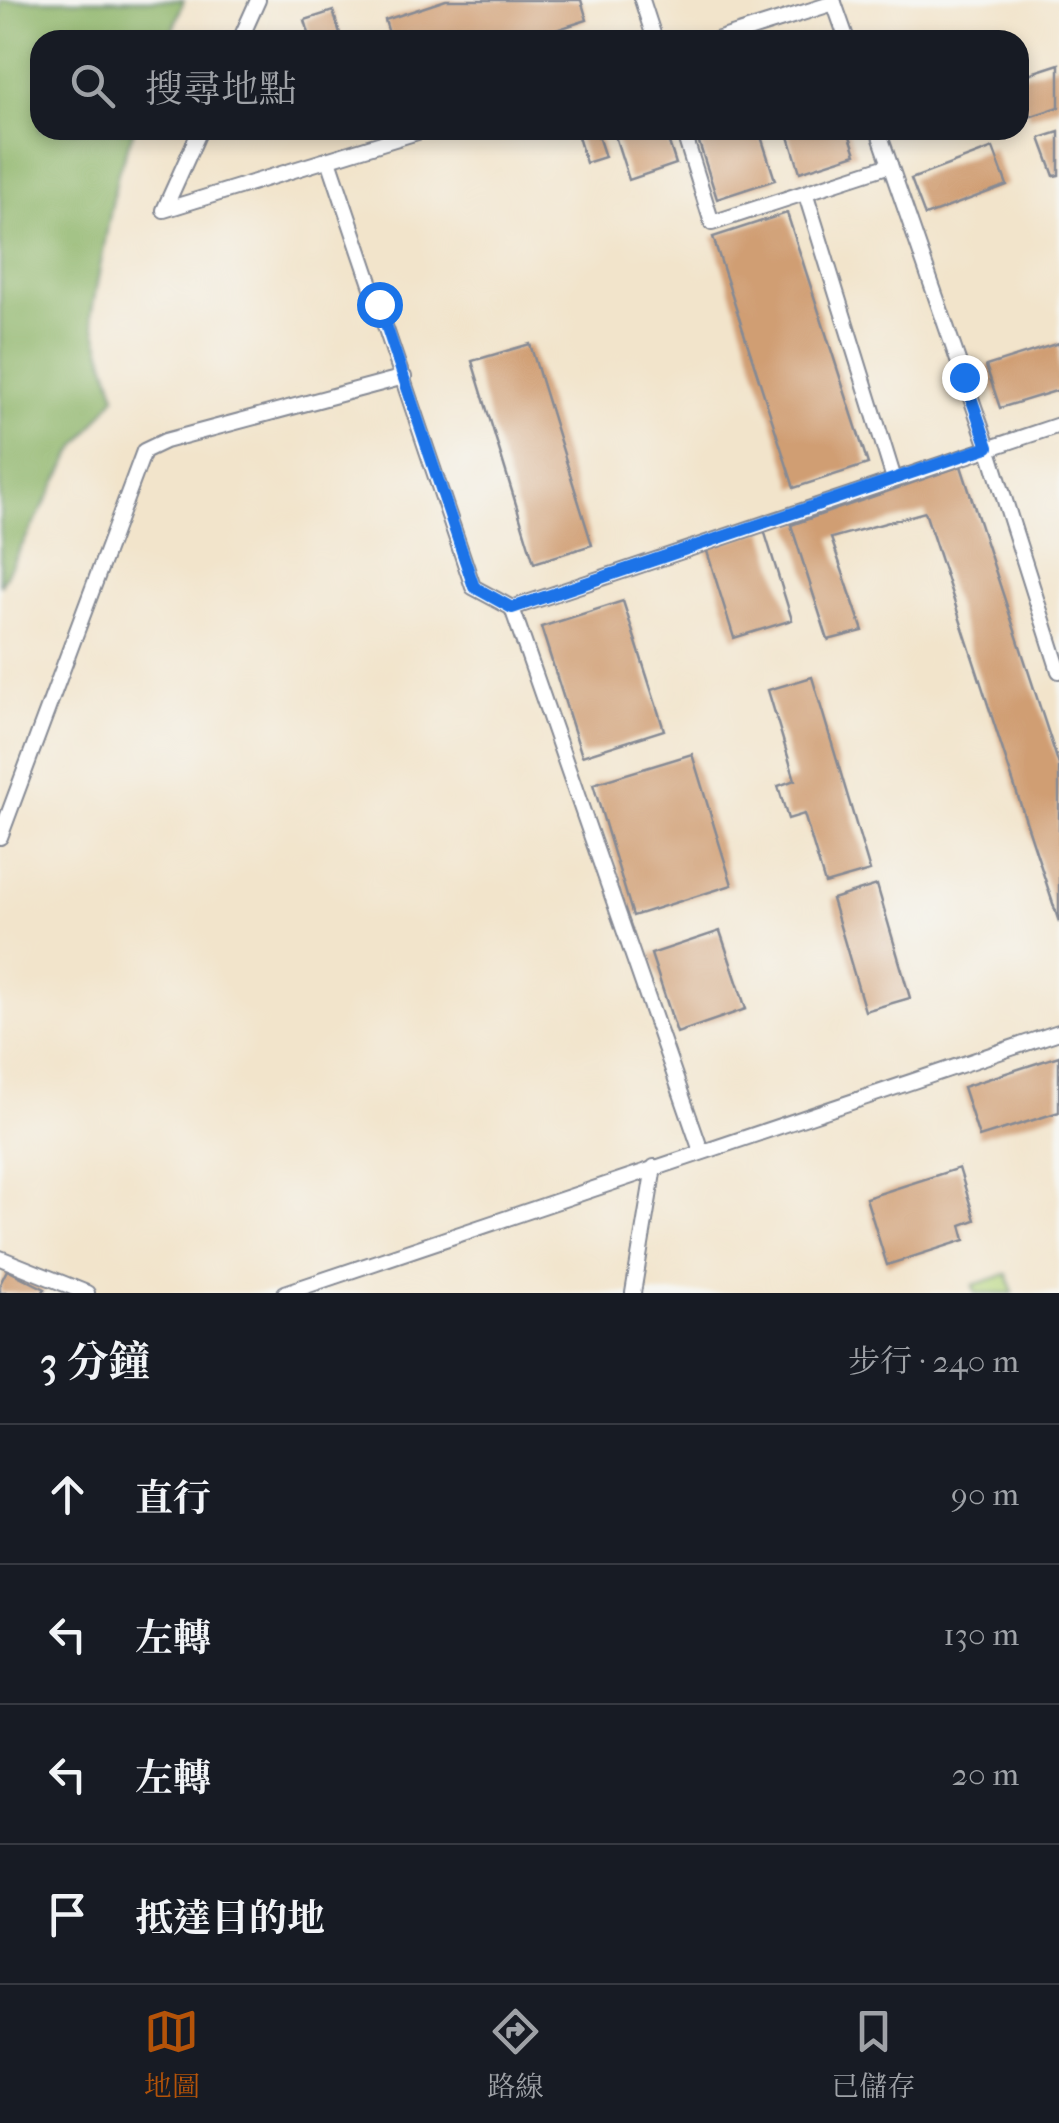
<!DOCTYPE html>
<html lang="zh-TW">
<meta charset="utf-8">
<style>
:root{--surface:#171b24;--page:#242831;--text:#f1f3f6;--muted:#9ea1a6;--line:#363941;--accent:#b45309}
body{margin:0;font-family:"IM FELL French Canon","Noto Serif TC",serif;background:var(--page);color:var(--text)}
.stop{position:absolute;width:30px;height:30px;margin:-22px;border:8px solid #1a73e8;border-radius:50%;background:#fff}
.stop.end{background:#1a73e8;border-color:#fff;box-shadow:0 2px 10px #0008}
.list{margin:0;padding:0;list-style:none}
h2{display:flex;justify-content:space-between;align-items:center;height:130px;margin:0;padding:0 40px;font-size:42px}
h2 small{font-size:32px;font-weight:400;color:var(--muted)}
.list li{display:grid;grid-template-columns:65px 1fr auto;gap:30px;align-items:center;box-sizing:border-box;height:140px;padding:0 40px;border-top:2px solid var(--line)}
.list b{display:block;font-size:38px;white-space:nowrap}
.list em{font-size:32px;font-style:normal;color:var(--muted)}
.icon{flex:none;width:55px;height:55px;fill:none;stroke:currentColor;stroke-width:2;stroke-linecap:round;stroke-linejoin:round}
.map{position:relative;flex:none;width:1059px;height:1293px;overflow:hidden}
.search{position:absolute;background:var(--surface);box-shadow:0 5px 15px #0003;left:30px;right:30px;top:30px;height:110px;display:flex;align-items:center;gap:25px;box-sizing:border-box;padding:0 35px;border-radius:30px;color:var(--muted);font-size:38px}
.sheet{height:690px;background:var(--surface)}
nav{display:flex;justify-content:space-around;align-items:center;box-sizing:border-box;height:140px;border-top:2px solid var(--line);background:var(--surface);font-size:28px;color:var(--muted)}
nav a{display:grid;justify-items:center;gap:5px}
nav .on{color:var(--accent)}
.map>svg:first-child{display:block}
.green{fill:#b5d57c;stroke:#68826d;stroke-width:2.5}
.forest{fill:#90b66c;stroke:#567265;stroke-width:2.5}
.building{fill:#d09e73}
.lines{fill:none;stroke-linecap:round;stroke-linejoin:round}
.lane-casing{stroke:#868a94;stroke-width:18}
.lane{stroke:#fff;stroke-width:14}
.route{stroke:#1a73e8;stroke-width:12}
</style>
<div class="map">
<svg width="1059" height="1293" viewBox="0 0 1059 1293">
<rect width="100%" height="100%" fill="#f6f6f2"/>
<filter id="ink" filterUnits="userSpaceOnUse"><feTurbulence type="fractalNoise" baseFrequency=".01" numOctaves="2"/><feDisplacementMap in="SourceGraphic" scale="20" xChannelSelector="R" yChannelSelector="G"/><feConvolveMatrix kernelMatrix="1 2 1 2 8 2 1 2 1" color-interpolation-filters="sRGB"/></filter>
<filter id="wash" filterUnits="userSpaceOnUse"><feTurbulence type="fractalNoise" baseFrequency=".0048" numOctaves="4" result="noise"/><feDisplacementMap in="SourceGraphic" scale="40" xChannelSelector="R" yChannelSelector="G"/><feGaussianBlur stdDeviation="2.25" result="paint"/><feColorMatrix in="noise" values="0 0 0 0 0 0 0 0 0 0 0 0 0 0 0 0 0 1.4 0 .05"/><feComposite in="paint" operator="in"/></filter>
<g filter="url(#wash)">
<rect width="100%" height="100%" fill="#f2e4cb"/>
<!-- green -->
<polygon class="green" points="1007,1274 1013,1293 975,1293 973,1285"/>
<!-- forest -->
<polygon class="forest" points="0,0 184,0 169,40 40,40 40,130 134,130 118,172 91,316 116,396 73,452 0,586"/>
<g id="blocks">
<!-- building -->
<g class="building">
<polygon points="446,0 581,0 587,20 525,40 391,40 385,20"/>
<polygon points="333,11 342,40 311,40 305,20"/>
<polygon points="1059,64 1059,107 1029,117 1019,87 1019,77"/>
<polygon points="576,130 596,130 605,157 586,163"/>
<polygon points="613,130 665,130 676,164 629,180"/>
<polygon points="695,130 759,130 775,180 717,199"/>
<polygon points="787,130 848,130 856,154 800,172"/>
<polygon points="1059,132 1059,175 1054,176 1040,138"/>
<polygon points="993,148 1007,185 925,216 911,179"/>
<polygon points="787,213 868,464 794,488 713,237"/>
<polygon points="1059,343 1059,390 1000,408 986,366"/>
<polygon points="530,344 592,545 534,563 472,361"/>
<polygon points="961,466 1059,765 1059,922 925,512 831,538 863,631 828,640 791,525"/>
<polygon points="764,530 792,620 734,638 706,548"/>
<polygon points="623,601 664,730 582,756 541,627"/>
<polygon points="812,677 870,871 825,884 804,814 788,819 778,786 795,780 768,690"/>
<polygon points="692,754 732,885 633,916 593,784"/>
<polygon points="877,885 910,998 865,1011 832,899"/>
<polygon points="720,931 746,1009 677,1033 651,954"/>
<polygon points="1059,1056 1059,1112 979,1137 963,1087"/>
<polygon points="959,1168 975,1220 961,1225 965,1240 887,1265 866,1198"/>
<polygon points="7,1270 45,1289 42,1293 0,1293 0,1284"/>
</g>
</g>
</g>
<g filter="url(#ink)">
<use href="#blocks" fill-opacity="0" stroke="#868a94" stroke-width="2.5"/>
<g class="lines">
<!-- lane casing -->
<g class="lane-casing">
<g id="lane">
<polyline points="642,0 655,40"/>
<polyline points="833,0 847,40"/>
<polyline points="240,40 258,0"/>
<polyline points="716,40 834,3"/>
<polyline points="200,130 164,210 424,130"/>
<polyline points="683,130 712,223 890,165"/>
<polyline points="878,130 988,447 1059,671"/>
<polyline points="329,160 473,587 512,608 1059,425"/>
<polyline points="806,195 894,479"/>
<polyline points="512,608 701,1151"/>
<polyline points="0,837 144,451 165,441 404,377"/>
<polyline points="0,1258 87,1293"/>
<polyline points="285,1293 1059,1032"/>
<polyline points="633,1293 654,1167"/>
</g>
</g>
<!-- lane -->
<use href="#lane" class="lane"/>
</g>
</g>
<g class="lines" filter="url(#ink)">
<!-- route -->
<polyline class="route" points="379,304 474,587 512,608 988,447 964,377"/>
</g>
</svg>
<div class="stop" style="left:379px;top:304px"></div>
<div class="stop end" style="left:964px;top:377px"></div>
<div class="search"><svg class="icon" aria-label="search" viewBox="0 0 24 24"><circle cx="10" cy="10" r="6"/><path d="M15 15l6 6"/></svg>搜尋地點</div>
</div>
<section class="sheet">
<h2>3 分鐘<small>步行 · 240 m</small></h2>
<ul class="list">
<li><svg class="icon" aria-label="ahead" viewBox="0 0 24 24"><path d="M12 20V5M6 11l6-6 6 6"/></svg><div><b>直行</b></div><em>90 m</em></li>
<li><svg class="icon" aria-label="left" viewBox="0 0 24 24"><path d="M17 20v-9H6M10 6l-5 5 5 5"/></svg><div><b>左轉</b></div><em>130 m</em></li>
<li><svg class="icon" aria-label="left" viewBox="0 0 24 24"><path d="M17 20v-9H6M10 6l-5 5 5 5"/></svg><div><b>左轉</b></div><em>20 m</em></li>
<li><svg class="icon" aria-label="arrive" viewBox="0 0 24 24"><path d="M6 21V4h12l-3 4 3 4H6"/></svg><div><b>抵達目的地</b></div></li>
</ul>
</section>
<nav>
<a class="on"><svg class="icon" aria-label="map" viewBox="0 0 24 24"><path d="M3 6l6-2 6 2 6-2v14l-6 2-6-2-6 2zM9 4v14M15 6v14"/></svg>地圖</a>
<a><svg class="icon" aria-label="directions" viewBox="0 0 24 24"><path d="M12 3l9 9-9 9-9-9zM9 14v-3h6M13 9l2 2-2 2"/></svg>路線</a>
<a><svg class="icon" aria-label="saved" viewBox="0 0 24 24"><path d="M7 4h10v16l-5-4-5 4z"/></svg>已儲存</a>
</nav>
